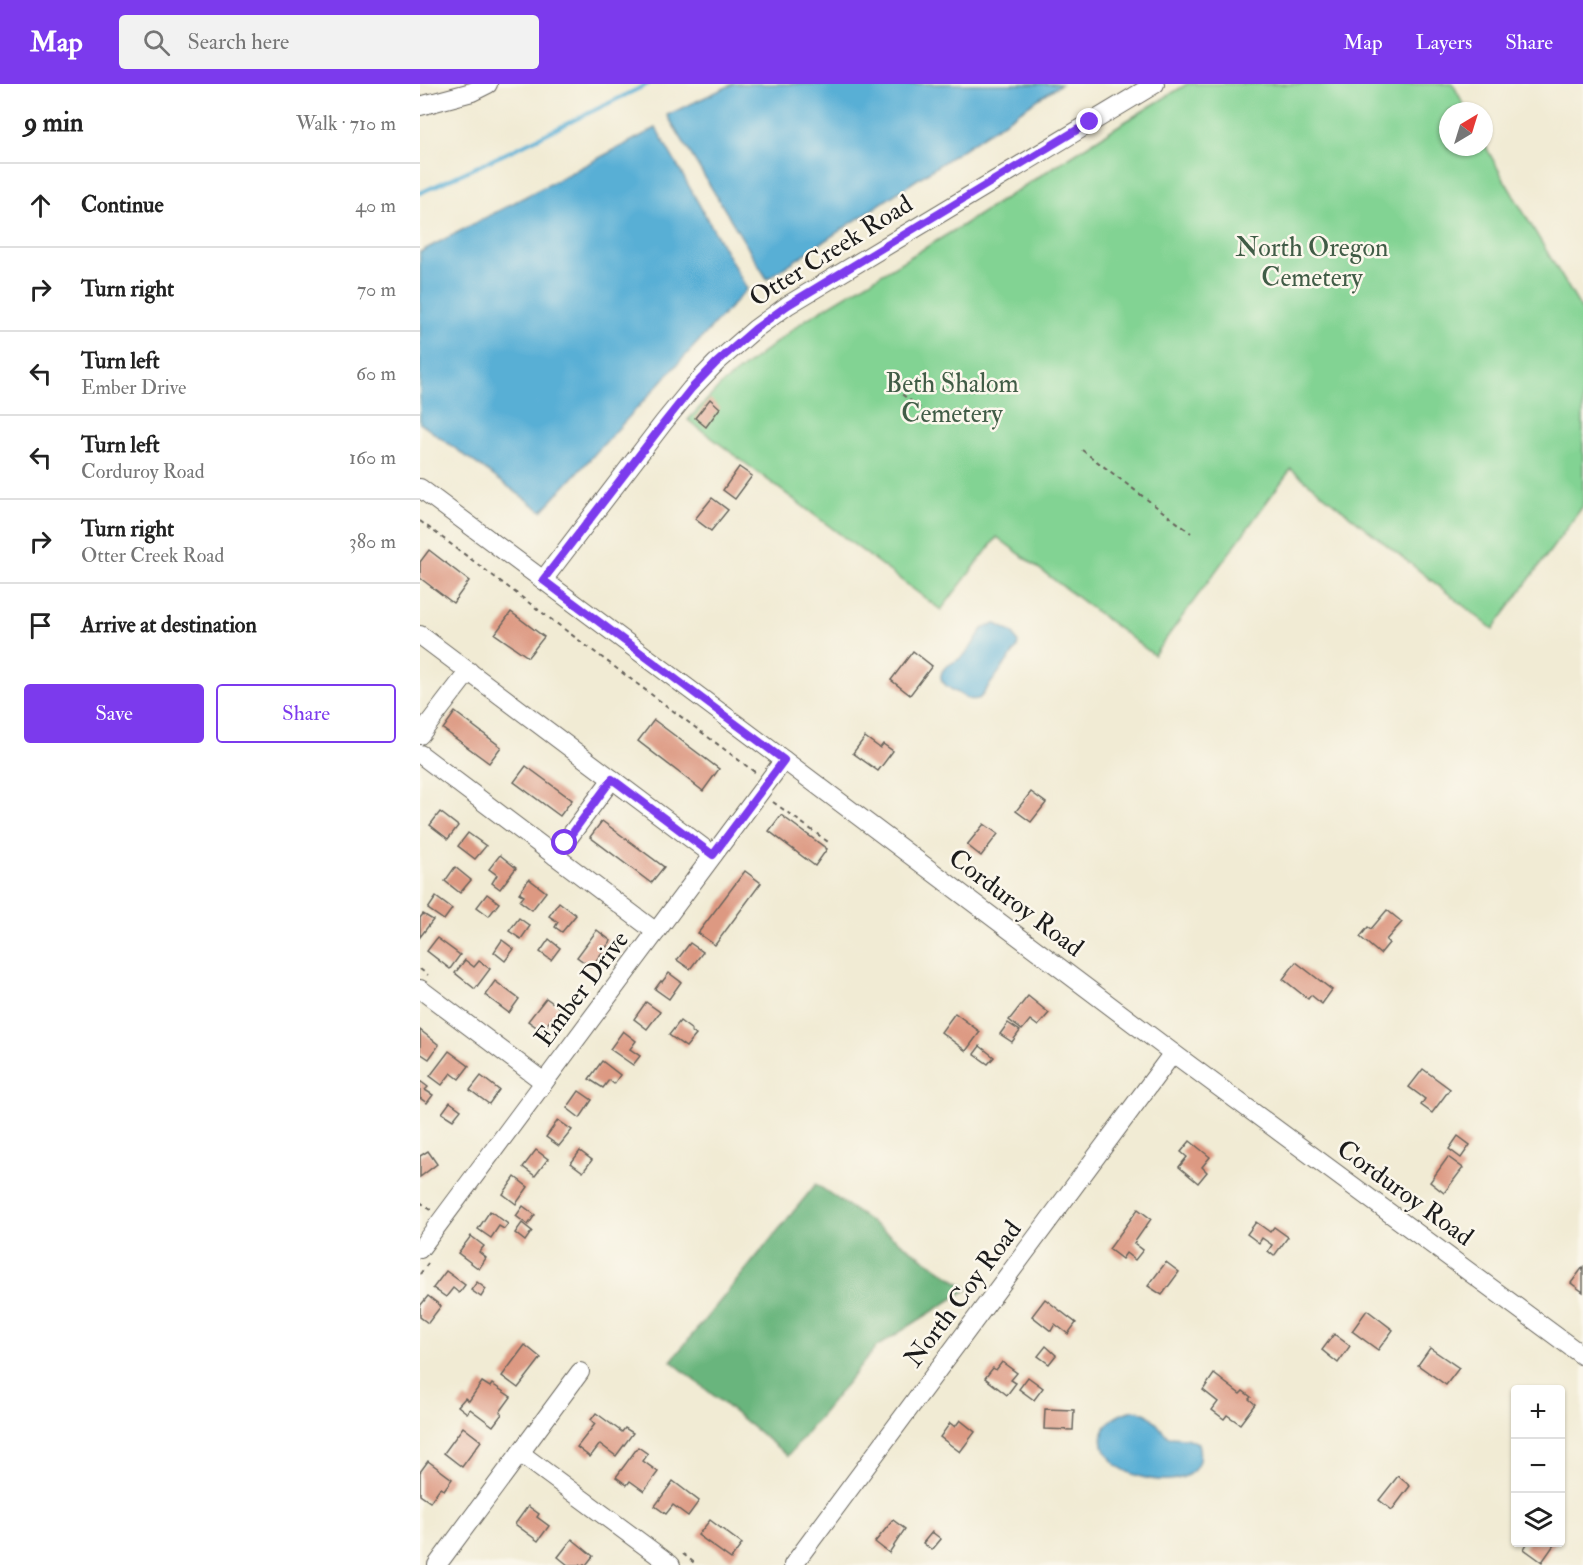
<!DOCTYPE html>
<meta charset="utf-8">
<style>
:root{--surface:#fff;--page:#f2f2f2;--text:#222;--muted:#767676;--line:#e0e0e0;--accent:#7c3aed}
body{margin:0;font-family:"IM FELL Double Pica",serif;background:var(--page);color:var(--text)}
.controls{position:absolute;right:18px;bottom:18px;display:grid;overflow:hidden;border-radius:6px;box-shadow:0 2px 4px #0004}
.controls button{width:54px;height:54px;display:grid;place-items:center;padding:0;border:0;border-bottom:2px solid var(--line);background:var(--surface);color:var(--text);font:30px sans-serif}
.compass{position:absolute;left:1019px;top:18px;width:54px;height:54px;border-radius:50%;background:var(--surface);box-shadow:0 2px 4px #0004;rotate:38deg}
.stop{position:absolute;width:18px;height:18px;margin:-14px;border:4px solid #7c3aed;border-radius:50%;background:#fff}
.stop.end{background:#7c3aed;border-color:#fff;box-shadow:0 2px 6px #0008}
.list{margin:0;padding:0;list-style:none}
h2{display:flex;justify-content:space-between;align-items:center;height:78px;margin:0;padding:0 24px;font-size:26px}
h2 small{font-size:20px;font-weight:400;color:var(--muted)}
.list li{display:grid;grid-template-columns:39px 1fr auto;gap:18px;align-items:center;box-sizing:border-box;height:84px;padding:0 24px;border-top:2px solid var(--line)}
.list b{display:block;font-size:22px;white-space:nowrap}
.list p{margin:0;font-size:20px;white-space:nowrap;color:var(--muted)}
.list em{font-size:20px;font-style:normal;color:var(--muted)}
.actions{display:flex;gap:12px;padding:18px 24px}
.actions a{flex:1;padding:14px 0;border:2px solid var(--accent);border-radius:6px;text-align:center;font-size:21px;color:var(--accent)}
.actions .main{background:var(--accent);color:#fff}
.icon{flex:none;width:33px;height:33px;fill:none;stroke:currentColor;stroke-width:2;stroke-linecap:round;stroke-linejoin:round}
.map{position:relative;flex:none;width:1163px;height:1481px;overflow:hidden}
header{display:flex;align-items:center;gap:36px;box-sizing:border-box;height:84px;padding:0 30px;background:var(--accent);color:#fff}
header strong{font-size:28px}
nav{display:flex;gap:33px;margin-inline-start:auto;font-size:21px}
.search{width:420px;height:54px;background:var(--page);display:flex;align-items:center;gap:15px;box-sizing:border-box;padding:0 21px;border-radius:6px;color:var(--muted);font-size:22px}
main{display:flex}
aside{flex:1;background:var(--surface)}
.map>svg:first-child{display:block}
.green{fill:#82d393;stroke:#4f7858;stroke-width:1.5}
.forest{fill:#69b57d;stroke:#42684c;stroke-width:1.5}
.water{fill:#58afd5;stroke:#3a6678;stroke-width:1.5}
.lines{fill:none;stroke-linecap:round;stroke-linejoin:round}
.stream{stroke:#58afd5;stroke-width:4}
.building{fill:#dd9982}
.minor-casing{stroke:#67645c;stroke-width:20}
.path{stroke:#67645c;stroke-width:2;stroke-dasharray:4.5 4.5;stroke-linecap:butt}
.minor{stroke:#fff;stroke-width:18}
.route{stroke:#7c3aed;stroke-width:8}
.labels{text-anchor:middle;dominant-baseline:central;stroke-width:5;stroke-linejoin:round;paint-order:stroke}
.park-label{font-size:26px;fill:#405c46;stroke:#fbf7ec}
.street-label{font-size:26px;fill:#1c1c1c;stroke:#fbf7ec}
</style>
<header>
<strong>Map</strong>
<div class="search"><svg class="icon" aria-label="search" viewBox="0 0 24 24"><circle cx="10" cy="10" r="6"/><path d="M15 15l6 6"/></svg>Search here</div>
<nav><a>Map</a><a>Layers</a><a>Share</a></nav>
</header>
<main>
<aside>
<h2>9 min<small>Walk · 710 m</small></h2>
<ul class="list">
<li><svg class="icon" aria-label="ahead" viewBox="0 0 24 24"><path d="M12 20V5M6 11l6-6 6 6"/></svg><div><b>Continue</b></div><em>40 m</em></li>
<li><svg class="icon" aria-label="right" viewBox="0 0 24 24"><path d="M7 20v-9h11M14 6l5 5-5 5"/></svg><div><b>Turn right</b></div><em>70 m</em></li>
<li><svg class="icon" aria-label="left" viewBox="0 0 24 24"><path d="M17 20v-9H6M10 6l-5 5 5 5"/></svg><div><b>Turn left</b><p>Ember Drive</p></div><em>60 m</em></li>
<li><svg class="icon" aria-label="left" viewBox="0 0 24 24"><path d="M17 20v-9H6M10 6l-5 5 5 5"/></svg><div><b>Turn left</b><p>Corduroy Road</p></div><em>160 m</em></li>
<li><svg class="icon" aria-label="right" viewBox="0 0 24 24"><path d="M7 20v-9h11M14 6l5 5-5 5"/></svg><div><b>Turn right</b><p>Otter Creek Road</p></div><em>380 m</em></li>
<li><svg class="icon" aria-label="arrive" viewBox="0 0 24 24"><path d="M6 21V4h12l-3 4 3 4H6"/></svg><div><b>Arrive at destination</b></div></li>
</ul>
<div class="actions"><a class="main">Save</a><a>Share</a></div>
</aside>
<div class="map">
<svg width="1163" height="1481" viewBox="0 0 1163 1481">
<rect width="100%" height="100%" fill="#fbf7ec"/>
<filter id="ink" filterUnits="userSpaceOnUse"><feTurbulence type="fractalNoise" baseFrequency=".0167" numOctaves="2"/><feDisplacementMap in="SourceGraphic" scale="12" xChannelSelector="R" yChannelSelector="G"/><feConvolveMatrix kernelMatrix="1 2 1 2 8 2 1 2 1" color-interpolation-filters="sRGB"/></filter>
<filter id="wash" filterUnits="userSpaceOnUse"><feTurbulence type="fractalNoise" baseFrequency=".008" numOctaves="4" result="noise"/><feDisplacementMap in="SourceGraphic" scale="24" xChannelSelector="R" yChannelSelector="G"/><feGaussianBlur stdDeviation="1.35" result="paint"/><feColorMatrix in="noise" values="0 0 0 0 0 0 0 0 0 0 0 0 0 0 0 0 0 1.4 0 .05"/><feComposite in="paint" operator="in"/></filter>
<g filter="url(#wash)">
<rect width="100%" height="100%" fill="#f1ebd4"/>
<!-- green -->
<polygon class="green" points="767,0 1033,0 1047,27 1028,27 1028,63 1064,63 1064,59 1083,94 1163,228 1163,422 1073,545 871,385 734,571 577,453 521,526 268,336 301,301 385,236 543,141 698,42"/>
<!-- forest -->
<polygon class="forest" points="396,1100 548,1205 456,1263 368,1372 251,1277"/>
<!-- water -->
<g class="water">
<polygon points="313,0 641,0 347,195 247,31"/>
<polygon points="236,44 327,205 122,427 0,339 0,168"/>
<path d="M576,540L593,549L598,559L597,564L560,614C552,618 546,614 538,609C532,606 522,601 521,594C520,581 536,579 543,572C552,565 556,553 563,545C567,541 571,541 576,540Z"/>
<path d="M713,1326C735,1329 735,1341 749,1353L766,1354L778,1359C791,1409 718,1401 694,1379C691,1376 689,1371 686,1368C682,1361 681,1353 684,1346C689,1334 702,1329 713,1326Z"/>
</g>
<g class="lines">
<!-- stream -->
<polyline class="stream" points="0,109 93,66 228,0"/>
</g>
<g id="blocks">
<!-- building -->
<g class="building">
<polygon points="290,315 300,324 286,343 275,334"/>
<polygon points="319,383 332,392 315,415 303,406"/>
<polygon points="292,414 308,426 291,447 275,435"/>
<polygon points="9,466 49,497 33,519 0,494 0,478"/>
<polygon points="91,528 124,553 108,573 75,550"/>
<polygon points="493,567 512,582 490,611 471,596"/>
<polygon points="35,628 81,663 69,679 23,645"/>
<polygon points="234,636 299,685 283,707 218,657"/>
<polygon points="445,653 460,664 463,660 473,667 458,687 433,669"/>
<polygon points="106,682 152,716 140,732 94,698"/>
<polygon points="611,708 626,719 611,738 596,727"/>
<polygon points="20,728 38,742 28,755 10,741"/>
<polygon points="361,731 407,765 395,782 349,747"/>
<polygon points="182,737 244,783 231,799 170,753"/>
<polygon points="564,740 578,750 561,772 547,761"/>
<polygon points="48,749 66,762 55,775 38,762"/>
<polygon points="80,771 96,784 80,805 72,799 77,791 69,785"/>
<polygon points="35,783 51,796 40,809 25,797"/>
<polygon points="325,787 341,799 295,861 278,849"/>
<polygon points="109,795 126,808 112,826 100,817 104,812 99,809"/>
<polygon points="67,810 79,819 69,832 57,823"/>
<polygon points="16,813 32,825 24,836 8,825"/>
<polygon points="139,818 156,831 142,848 135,843 138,838 129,832"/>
<polygon points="967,826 982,838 966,856 969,859 960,870 940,853 948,843 951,845"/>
<polygon points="3,830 13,836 0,853 0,834"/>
<polygon points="99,834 110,842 101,855 89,847"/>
<polygon points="177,846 191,857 171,883 157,873"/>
<polygon points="17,854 40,871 30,885 7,867"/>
<polygon points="129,855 140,864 131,876 120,868"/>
<polygon points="82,856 94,865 85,877 74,868"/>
<polygon points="270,859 283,868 270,885 257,876"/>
<polygon points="45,876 54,883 59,877 70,885 55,905 35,889"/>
<polygon points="876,878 912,906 902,920 891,911 888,915 863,895"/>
<polygon points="249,889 261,898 249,915 235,905 241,897 242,898"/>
<polygon points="75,897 99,915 89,929 65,911"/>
<polygon points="608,912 629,929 618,942 610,936 602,946 589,936"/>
<polygon points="126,914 140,924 122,947 108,937"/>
<polygon points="226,918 240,928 227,945 214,935"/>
<polygon points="535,929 560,948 546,967 521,948"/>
<polygon points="260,937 272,946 271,947 276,951 266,963 249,951"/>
<polygon points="588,939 600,947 592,958 580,950"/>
<polygon points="0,946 19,961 9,975 0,969"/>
<polygon points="203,947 216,957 210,965 220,972 213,981 190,965"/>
<polygon points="560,962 574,973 568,980 554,970"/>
<polygon points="29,967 49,982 39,995 31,989 22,1001 10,992"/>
<polygon points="182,977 200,991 194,1000 189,996 183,1004 169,995"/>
<polygon points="1003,985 1030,1005 1012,1029 1001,1021 1005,1015 989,1003"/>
<polygon points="61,992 79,1006 69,1020 50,1006"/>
<polygon points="0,997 8,1003 5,1006 13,1011 7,1019 0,1014"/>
<polygon points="159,1007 172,1016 160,1034 147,1024"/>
<polygon points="30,1018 41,1026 33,1036 22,1029"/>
<polygon points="138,1036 152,1046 139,1062 126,1053"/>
<polygon points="1038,1052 1050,1061 1041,1074 1029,1065"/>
<polygon points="770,1057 790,1073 782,1083 787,1088 778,1099 759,1083 767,1073 761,1068"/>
<polygon points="116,1066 128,1075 115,1092 103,1083"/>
<polygon points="8,1067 17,1080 0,1093 0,1072"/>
<polygon points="160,1067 172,1076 163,1088 151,1079"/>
<polygon points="1028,1073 1043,1084 1024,1109 1010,1098"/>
<polygon points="95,1093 108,1103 96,1120 83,1110"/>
<polygon points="103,1122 115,1131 108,1141 96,1132"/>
<polygon points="718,1125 731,1135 714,1159 723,1166 715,1176 706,1169 702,1175 689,1165"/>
<polygon points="70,1127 88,1140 84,1145 79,1142 71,1154 58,1145"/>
<polygon points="836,1138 850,1148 854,1143 868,1153 854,1172 848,1167 852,1161 842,1154 839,1159 827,1150"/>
<polygon points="102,1139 112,1147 105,1157 95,1149"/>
<polygon points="51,1152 64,1162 59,1168 66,1174 59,1185 38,1169"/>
<polygon points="746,1178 759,1188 742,1211 728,1202"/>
<polygon points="1163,1183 1163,1208 1151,1199"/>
<polygon points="26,1187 45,1201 39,1209 33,1204 26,1213 13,1204"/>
<polygon points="57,1198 66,1205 61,1213 51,1206"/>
<polygon points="8,1212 21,1222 8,1239 0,1233 0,1222"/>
<polygon points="625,1215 656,1239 648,1250 635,1240 631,1247 612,1232"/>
<polygon points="947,1226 973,1246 958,1266 932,1247"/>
<polygon points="914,1250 930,1262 918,1279 902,1266"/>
<polygon points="105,1261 121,1274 98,1304 82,1292"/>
<polygon points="626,1262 636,1271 629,1280 618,1272"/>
<polygon points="1010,1264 1039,1284 1026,1301 998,1281"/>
<polygon points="582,1278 597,1289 591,1296 596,1299 587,1311 565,1294 573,1284 576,1286"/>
<polygon points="794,1290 820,1310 823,1307 831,1313 829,1315 835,1320 820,1340 807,1331 804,1335 792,1326 798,1318 783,1306"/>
<polygon points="608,1293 623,1304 614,1316 599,1305"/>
<polygon points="62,1298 70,1303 72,1300 91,1313 80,1328 82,1330 73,1342 50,1325 47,1329 38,1322 45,1314 49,1317"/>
<polygon points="625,1325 654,1326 653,1346 624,1345"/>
<polygon points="176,1329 202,1348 205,1344 213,1349 196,1372 180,1360 170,1373 157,1363 175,1340 171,1336"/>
<polygon points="540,1336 555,1348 540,1368 520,1353 530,1339 535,1343"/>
<polygon points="43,1343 61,1357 42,1383 24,1369"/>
<polygon points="218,1363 228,1370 223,1377 238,1388 224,1407 210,1397 207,1401 196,1393"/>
<polygon points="8,1377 32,1395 24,1406 20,1404 10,1418 0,1411 0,1388"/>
<polygon points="978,1392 990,1402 972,1426 959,1416"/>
<polygon points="253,1397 279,1417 268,1432 253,1421 246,1430 235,1422"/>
<polygon points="108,1422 119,1430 117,1433 129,1442 118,1457 95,1440"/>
<polygon points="290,1436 322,1460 311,1475 278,1451"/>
<polygon points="473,1436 485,1445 469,1469 455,1458"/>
<polygon points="512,1448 521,1455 512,1466 503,1459"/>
<polygon points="152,1455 173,1472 166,1481 148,1481 138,1473"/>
<polygon points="1108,1458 1136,1458 1122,1478 1104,1465"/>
</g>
</g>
</g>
<g filter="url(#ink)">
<use href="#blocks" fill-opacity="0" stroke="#67645c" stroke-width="1.5"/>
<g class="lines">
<!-- minor casing -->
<g class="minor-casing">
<g id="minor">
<polyline points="0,22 52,8 68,0"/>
<polyline points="0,404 364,676 753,969 1163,1272"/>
<polyline points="123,496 244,338 271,305 296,279 335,245 368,221 735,0"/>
<polyline points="0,551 293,771"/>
<polyline points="0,651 49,587"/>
<polyline points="0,670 236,848"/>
<polyline points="135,772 192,695"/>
<polyline points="0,905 124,998"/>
<polyline points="0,1165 364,676"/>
<polyline points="100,1369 251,1481"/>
<polyline points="17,1481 160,1288"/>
<polyline points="373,1481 753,969"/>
</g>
</g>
<!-- path -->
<g class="path">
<polyline points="475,305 504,327"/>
<polyline points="662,366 771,449"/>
<polyline points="0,437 336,689"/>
<polyline points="353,718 411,760"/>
<polyline points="0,885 8,891"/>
<polyline points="0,1118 11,1126"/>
<polyline points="0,1190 9,1178"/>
<polyline points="263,1470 277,1481"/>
</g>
<!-- minor -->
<use href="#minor" class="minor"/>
</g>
</g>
<g class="lines" filter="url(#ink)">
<!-- route -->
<polyline class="route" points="145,759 192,695 293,771 364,676 123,496 244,339 271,305 296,279 335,245 368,221 670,38"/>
</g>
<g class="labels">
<!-- park labels -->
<g class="park-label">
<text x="892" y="164">North Oregon<tspan x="892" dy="30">Cemetery</tspan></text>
<text x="532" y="300">Beth Shalom<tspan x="532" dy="30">Cemetery</tspan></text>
</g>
<!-- street labels -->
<g class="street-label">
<text transform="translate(411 167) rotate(-32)">Otter Creek Road</text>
<text transform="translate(596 819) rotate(37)">Corduroy Road</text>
<text transform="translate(162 905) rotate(-53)">Ember Drive</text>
<text transform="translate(985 1109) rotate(36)">Corduroy Road</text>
<text transform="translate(543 1210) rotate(-53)">North Coy Road</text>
</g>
</g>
</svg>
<div class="controls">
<button>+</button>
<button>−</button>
<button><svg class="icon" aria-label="layers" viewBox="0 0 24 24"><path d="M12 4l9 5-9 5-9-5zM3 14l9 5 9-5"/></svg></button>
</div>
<svg class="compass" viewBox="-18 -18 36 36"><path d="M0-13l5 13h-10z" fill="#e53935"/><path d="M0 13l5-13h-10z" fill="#767676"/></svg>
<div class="stop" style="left:145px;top:759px"></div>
<div class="stop end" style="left:670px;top:38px"></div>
</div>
</main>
